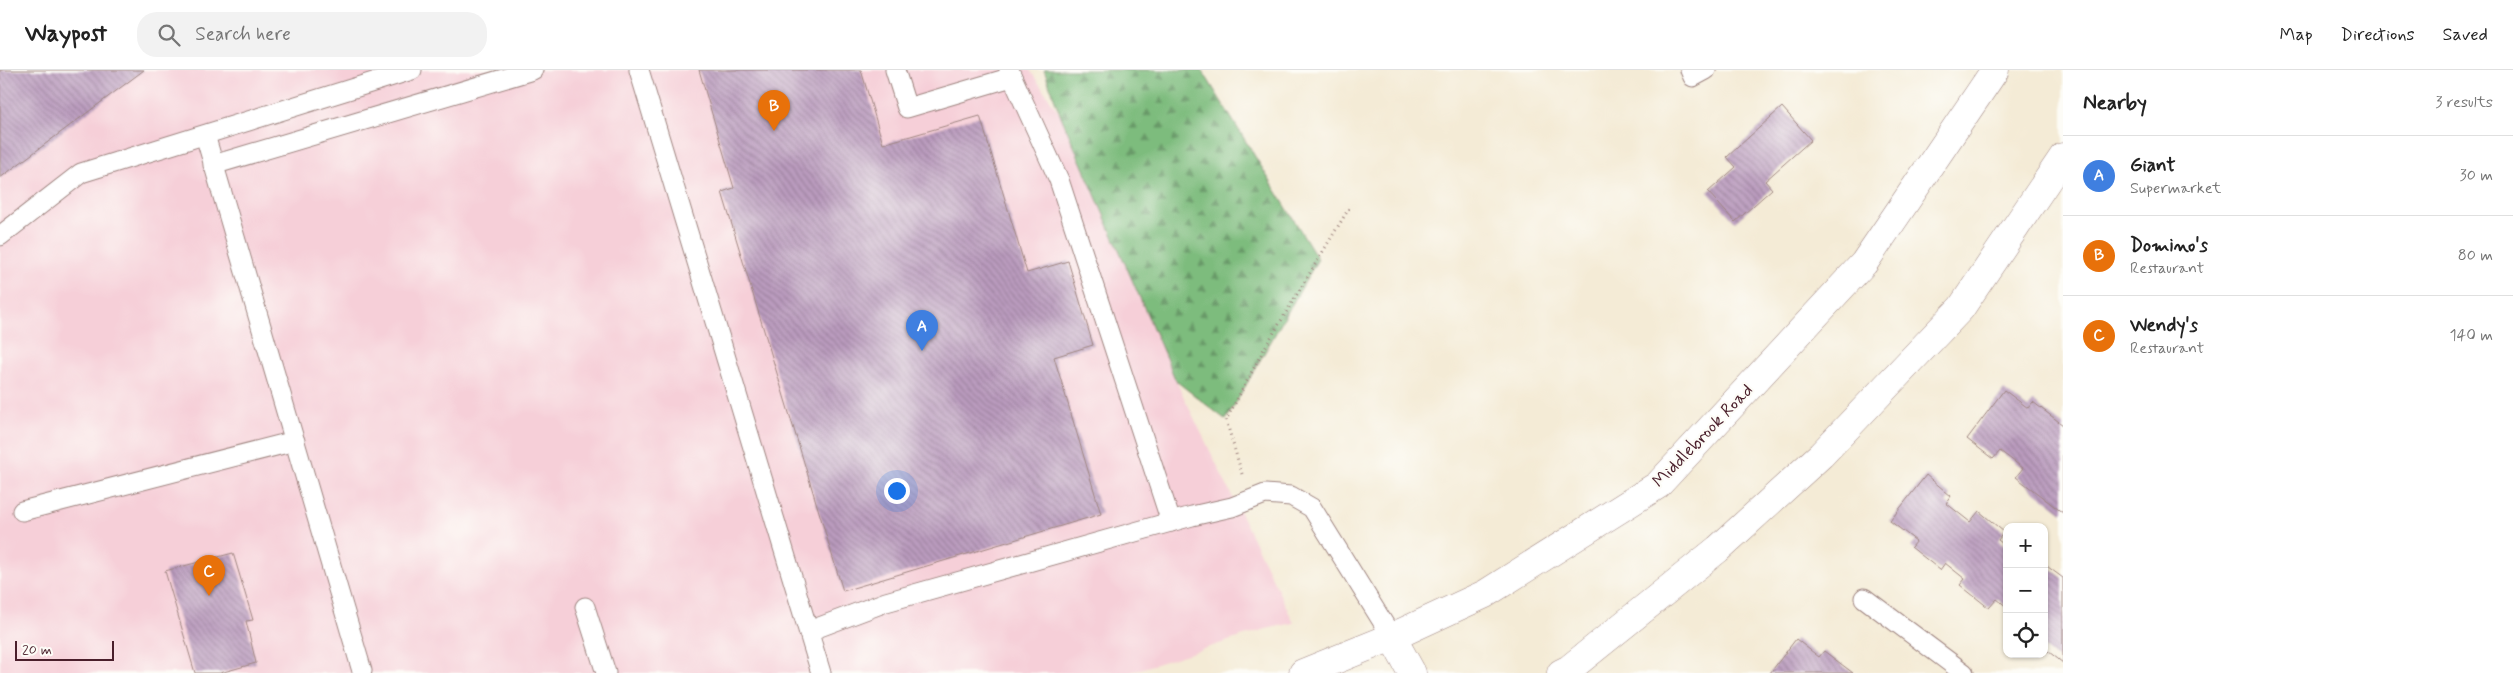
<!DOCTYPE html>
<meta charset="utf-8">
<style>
:root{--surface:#fff;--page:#f2f2f2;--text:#222;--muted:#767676;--line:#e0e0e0;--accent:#b45309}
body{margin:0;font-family:Mynerve,sans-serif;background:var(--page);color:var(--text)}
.controls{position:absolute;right:15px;bottom:15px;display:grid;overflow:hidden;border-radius:10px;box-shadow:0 1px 4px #0004}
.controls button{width:45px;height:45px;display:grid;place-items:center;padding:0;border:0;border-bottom:1px solid var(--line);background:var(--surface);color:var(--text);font:25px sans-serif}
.scale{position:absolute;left:15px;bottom:12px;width:99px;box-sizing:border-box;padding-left:5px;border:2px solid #4a1f2b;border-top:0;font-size:14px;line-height:18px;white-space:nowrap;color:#4a1f2b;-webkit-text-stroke:4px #fdfcf7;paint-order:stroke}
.you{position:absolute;left:896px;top:420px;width:18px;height:18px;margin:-12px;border:4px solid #fff;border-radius:50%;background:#1a73e8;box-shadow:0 0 0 8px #1a73e833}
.badge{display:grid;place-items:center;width:32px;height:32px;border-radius:50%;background:var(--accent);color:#fff;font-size:16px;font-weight:700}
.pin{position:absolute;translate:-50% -41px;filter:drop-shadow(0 1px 2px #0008)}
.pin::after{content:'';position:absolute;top:26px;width:18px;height:15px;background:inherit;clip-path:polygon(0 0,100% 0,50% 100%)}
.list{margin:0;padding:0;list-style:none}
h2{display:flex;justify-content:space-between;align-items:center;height:65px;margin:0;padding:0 20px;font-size:21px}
h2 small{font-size:16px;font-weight:400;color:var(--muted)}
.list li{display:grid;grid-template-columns:32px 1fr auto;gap:15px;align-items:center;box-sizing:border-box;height:80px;padding:0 20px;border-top:1px solid var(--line)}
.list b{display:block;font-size:19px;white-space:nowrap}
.list p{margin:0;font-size:16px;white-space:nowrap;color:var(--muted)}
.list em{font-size:16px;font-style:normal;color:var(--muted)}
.icon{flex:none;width:28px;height:28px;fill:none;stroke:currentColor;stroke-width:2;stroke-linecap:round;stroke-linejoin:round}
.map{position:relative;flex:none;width:2063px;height:603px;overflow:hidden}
header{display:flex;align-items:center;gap:30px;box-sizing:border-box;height:70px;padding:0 25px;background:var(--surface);border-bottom:1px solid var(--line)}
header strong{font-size:24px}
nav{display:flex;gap:28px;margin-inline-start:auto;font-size:18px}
.search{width:350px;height:45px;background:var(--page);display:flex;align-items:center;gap:12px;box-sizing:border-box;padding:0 18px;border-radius:20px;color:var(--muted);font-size:19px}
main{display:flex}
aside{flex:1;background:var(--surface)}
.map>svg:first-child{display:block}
.built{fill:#f6cfd8}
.forest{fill:url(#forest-firs);stroke:#646e54}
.building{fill:url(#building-back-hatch)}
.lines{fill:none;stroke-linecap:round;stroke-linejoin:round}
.service-casing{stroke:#9f8580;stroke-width:21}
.tertiary-casing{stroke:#9f8580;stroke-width:29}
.secondary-casing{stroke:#9f8580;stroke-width:29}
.path{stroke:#9f8580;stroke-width:3;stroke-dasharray:1 4;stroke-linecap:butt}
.service{stroke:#fff;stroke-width:19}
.tertiary{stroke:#fff;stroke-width:28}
.secondary{stroke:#fff;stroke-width:28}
.labels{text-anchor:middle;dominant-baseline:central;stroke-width:4.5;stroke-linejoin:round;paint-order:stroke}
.street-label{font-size:18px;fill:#4a1f2b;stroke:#fdfcf7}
</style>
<header>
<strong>Waypost</strong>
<div class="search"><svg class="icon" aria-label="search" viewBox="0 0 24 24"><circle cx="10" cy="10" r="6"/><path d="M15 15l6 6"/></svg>Search here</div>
<nav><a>Map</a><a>Directions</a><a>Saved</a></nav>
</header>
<main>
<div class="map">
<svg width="2063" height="603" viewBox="0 0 2063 603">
<defs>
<pattern id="forest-firs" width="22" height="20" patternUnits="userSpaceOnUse" patternTransform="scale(1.25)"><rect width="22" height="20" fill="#7dbc7d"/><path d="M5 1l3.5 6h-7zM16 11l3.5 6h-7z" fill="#689867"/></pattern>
<pattern id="building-back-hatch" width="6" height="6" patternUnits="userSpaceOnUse" patternTransform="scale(1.25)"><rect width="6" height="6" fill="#ba9bbe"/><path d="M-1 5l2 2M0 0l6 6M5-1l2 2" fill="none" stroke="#997e9b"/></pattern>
</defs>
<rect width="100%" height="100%" fill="#fdfcf7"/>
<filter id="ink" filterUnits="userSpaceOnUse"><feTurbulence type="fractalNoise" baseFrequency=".02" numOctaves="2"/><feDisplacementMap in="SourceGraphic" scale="10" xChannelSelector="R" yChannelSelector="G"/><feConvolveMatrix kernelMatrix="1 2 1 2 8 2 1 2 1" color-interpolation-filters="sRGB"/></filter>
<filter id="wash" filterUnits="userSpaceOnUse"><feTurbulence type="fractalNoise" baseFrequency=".0096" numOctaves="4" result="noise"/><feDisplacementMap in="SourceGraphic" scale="20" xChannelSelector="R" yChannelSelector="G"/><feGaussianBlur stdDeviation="1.12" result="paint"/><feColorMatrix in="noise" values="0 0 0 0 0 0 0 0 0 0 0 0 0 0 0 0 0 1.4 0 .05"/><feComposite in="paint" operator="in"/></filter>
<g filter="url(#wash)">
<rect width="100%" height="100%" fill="#f4ebd6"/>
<!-- built -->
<polygon class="built" points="0,0 1030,0 1060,44 1176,311 1294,553 1266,559 1128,603 0,603"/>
<!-- forest -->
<polygon class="forest" points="1044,0 1202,0 1318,189 1226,350 1176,311 1060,44"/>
<g id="blocks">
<!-- building -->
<g class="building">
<polygon points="0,0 144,0 0,108"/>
<polygon points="699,0 861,0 883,74 980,46 1027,203 1068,191 1093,275 1054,287 1101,444 843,521 722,122 734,118"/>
<polygon points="1782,37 1811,70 1765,111 1772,119 1735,152 1708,122 1736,97 1727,87"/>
<polygon points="2004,320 2028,338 2033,332 2063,355 2063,443 2016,407 2023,398 2000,381 1993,389 1967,369"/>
<polygon points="1926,405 1951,426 1946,433 1970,452 1979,441 2004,462 1998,470 2007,477 2007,537 1997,529 1989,538 1960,515 1965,509 1945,493 1940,500 1911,477 1916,471 1890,451"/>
<polygon points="233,483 253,550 246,551 256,593 220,603 195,603 165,501"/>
<polygon points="2044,494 2063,508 2063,593 2044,578"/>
<polygon points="1796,569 1819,587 1824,581 1853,603 1770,603"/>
</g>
</g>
</g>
<g filter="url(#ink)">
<use href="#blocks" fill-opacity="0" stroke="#9f8580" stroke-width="1"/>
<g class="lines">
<!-- service casing -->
<g class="service-casing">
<g id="service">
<polyline points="639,0 821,603"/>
<polyline points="895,0 907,38 1012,7"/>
<polyline points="1009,0 1059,110 1171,452"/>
<polyline points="1690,0 1693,7 1706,0"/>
<polyline points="205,65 362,601"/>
<polyline points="213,95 533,0"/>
<polyline points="0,166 81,103 412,0"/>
<polyline points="22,441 295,371"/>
<polyline points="1864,528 1964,603"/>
<polyline points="585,537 606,603"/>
<polyline points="809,561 886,532 1192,446 1232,437 1265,424 1291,426 1312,438 1392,567"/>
</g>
</g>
<!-- tertiary casing -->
<g class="tertiary-casing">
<polyline id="tertiary" points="1392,567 1412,603"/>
</g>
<!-- secondary casing -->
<g class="secondary-casing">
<g id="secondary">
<polyline points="1303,603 1392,567 1485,524 1658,415 1864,193 1995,0"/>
<polyline points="1561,603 1569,599 1718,479 1821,385 1961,238 2063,87"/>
</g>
</g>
<!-- path -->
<polyline class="path" points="1242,404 1226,350 1264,279 1351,135"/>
<!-- service -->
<use href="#service" class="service"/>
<!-- tertiary -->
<use href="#tertiary" class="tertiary"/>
<!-- secondary -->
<use href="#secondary" class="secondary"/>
</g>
</g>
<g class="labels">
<!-- street labels -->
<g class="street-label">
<text transform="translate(1703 366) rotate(-46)">Middlebrook Road</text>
</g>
</g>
</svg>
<div class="controls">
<button>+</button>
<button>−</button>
<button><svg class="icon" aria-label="locate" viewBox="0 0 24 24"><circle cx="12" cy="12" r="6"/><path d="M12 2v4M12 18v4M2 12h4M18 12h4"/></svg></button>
</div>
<div class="scale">20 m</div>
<div class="you"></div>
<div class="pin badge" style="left:922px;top:281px;background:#3f7fe0">A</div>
<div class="pin badge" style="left:774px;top:61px;background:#e8710a">B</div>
<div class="pin badge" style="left:209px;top:526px;background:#e8710a">C</div>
</div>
<aside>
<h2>Nearby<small>3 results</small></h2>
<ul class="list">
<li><span class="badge" style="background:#3f7fe0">A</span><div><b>Giant</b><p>Supermarket</p></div><em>30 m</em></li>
<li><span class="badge" style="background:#e8710a">B</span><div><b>Domino's</b><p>Restaurant</p></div><em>80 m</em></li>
<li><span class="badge" style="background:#e8710a">C</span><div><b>Wendy's</b><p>Restaurant</p></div><em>140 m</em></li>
</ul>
</aside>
</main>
